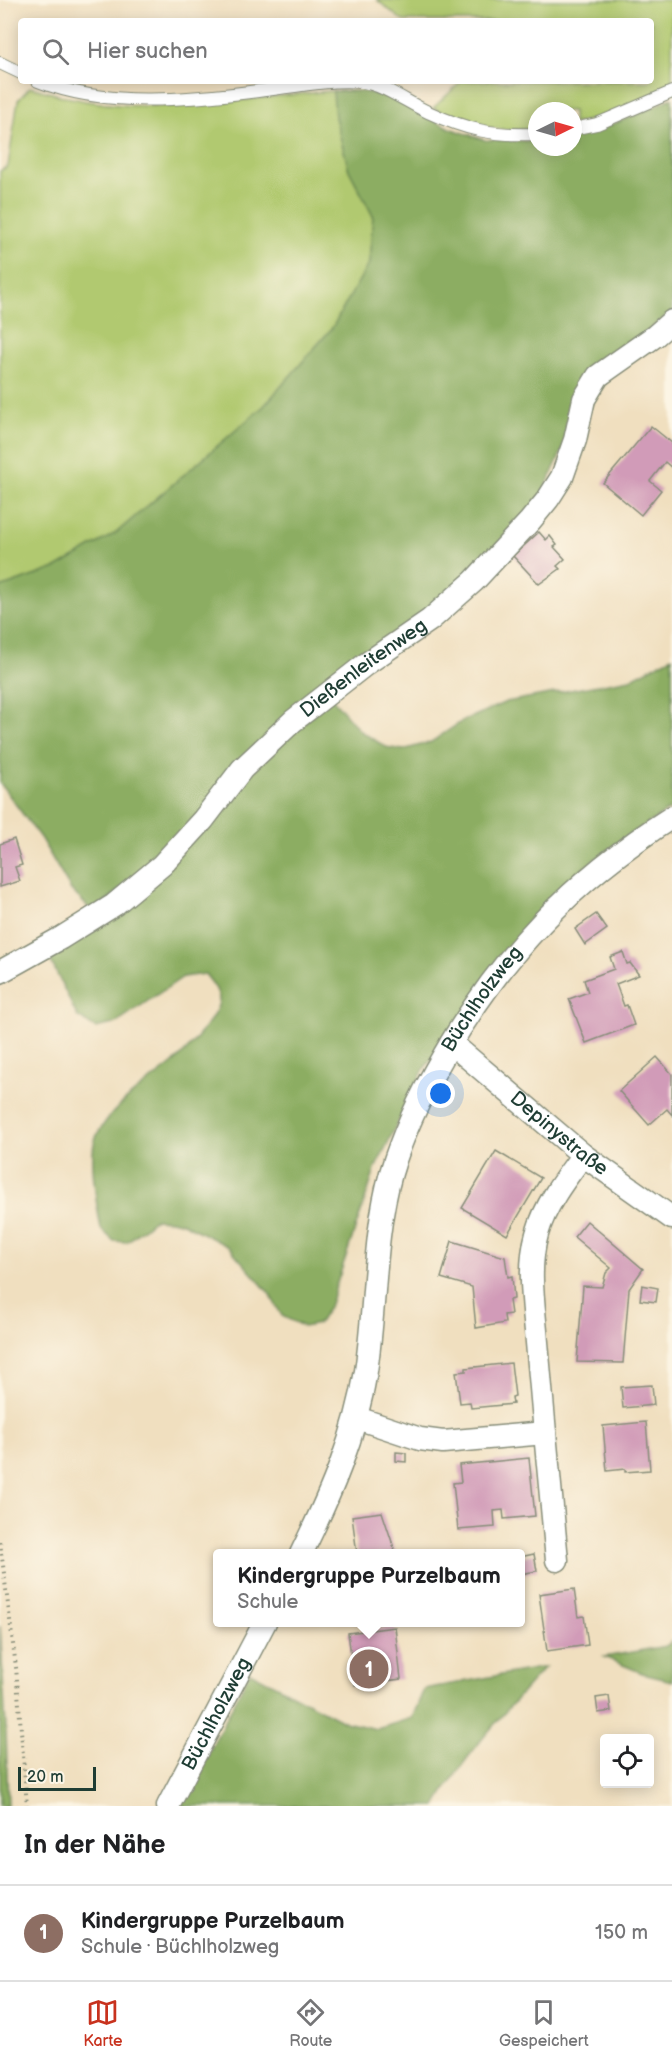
<!DOCTYPE html>
<html lang="de">
<meta charset="utf-8">
<style>
:root{--surface:#fff;--page:#f2f2f2;--text:#202124;--muted:#757577;--line:#e0e0e0;--accent:#c8321e}
body{margin:0;font-family:"Balsamiq Sans",sans-serif;background:var(--page);color:var(--text)}
.controls{position:absolute;right:18px;bottom:18px;display:grid;overflow:hidden;border-radius:6px;box-shadow:0 3px 15px #0003}
.controls button{width:54px;height:54px;display:grid;place-items:center;padding:0;border:0;border-bottom:2px solid var(--line);background:var(--surface);color:var(--text);font:30px sans-serif}
.compass{position:absolute;left:528px;top:102px;width:54px;height:54px;border-radius:50%;background:var(--surface);box-shadow:0 3px 15px #0003;rotate:85deg}
.scale{position:absolute;left:18px;bottom:15px;width:78px;box-sizing:border-box;padding-left:6px;border:3px solid #1f3d34;border-top:0;font-size:16px;line-height:21px;white-space:nowrap;color:#1f3d34;-webkit-text-stroke:4px #fcf5e5;paint-order:stroke}
.you{position:absolute;left:441px;top:1094px;width:21px;height:21px;margin:-15px;border:4px solid #fff;border-radius:50%;background:#1a73e8;box-shadow:0 0 0 9px #1a73e833}
.badge{display:grid;place-items:center;width:39px;height:39px;border-radius:50%;background:var(--accent);color:#fff;font-size:20px;font-weight:700}
.pin{position:absolute;translate:-50% -50%;border:3px solid #fff;box-shadow:0 2px 6px #0006}
.popup{position:absolute;left:213px;top:1549px;width:312px;height:78px;box-sizing:border-box;display:grid;place-content:center;border-radius:6px;background:var(--surface);filter:drop-shadow(0 2px 4px #0005);font-size:20px;white-space:nowrap;color:var(--muted)}
.popup b{font-size:22px;color:var(--text)}
.popup::after{content:'';position:absolute;left:50%;top:100%;margin-left:-12px;border:12px solid transparent;border-top-color:var(--surface)}
.list{margin:0;padding:0;list-style:none}
h2{display:flex;justify-content:space-between;align-items:center;height:78px;margin:0;padding:0 24px;font-size:26px}
h2 small{font-size:20px;font-weight:400;color:var(--muted)}
.list li{display:grid;grid-template-columns:39px 1fr auto;gap:18px;align-items:center;box-sizing:border-box;height:96px;padding:0 24px;border-top:2px solid var(--line)}
.list b{display:block;font-size:22px;white-space:nowrap}
.list p{margin:0;font-size:20px;white-space:nowrap;color:var(--muted)}
.list em{font-size:20px;font-style:normal;color:var(--muted)}
.icon{flex:none;width:33px;height:33px;fill:none;stroke:currentColor;stroke-width:2;stroke-linecap:round;stroke-linejoin:round}
.map{position:relative;flex:none;width:672px;height:1806px;overflow:hidden}
.search{position:absolute;background:var(--surface);box-shadow:0 3px 15px #0003;left:18px;right:18px;top:18px;height:66px;display:flex;align-items:center;gap:15px;box-sizing:border-box;padding:0 21px;border-radius:6px;color:var(--muted);font-size:22px}
.sheet{height:174px;background:var(--surface)}
nav{display:flex;justify-content:space-around;align-items:center;box-sizing:border-box;height:84px;border-top:2px solid var(--line);background:var(--surface);font-size:16px;color:var(--muted)}
nav a{display:grid;justify-items:center;gap:3px}
nav .on{color:var(--accent)}
.map>svg:first-child{display:block}
.green{fill:#b1c96f;stroke:#688352;stroke-width:1.5}
.forest{fill:#8cad62;stroke:#56754b;stroke-width:1.5}
.building{fill:#d19bb8}
.lines{fill:none;stroke-linecap:round;stroke-linejoin:round}
.lane-casing{stroke:#888e7a;stroke-width:14}
.street-casing{stroke:#888e7a;stroke-width:25}
.path{stroke:#888e7a;stroke-width:4;stroke-dasharray:1.5 4.5;stroke-linecap:butt}
.lane{stroke:#fff;stroke-width:12}
.street{stroke:#fff;stroke-width:22}
.labels{text-anchor:middle;dominant-baseline:central;stroke-width:4.5;stroke-linejoin:round;paint-order:stroke}
.street-label{font-size:20px;fill:#1f3d34;stroke:#fcf5e5}
</style>
<div class="map">
<svg width="672" height="1806" viewBox="0 0 672 1806">
<rect width="100%" height="100%" fill="#fcf5e5"/>
<filter id="ink" filterUnits="userSpaceOnUse"><feTurbulence type="fractalNoise" baseFrequency=".0167" numOctaves="2"/><feDisplacementMap in="SourceGraphic" scale="12" xChannelSelector="R" yChannelSelector="G"/><feConvolveMatrix kernelMatrix="1 2 1 2 8 2 1 2 1" color-interpolation-filters="sRGB"/></filter>
<filter id="wash" filterUnits="userSpaceOnUse"><feTurbulence type="fractalNoise" baseFrequency=".008" numOctaves="4" result="noise"/><feDisplacementMap in="SourceGraphic" scale="24" xChannelSelector="R" yChannelSelector="G"/><feGaussianBlur stdDeviation="1.35" result="paint"/><feColorMatrix in="noise" values="0 0 0 0 0 0 0 0 0 0 0 0 0 0 0 0 0 1.4 0 .05"/><feComposite in="paint" operator="in"/></filter>
<g filter="url(#wash)">
<rect width="100%" height="100%" fill="#f0dfbf"/>
<!-- green -->
<g class="green">
<path d="M377,0H672V85C642,103 607,117 573,124V111H537V129L506,130L468,124L433,108L462,81H651V21H403Z"/>
<path d="M30,87C42,90 54,94 66,97C153,118 245,97 333,91L335,117L349,170L373,216L369,263L332,328L264,406L116,533L56,568L0,588V171L8,166L18,100Z"/>
</g>
<!-- forest -->
<g class="forest">
<path d="M333,91H362L386,96L452,129L485,140L537,141V147H573V135C608,129 640,113 672,98V311L630,346L568,438L540,499L475,570L384,644L156,862L92,911L71,890L41,839L0,783V588L56,568L116,533L264,406L332,328L369,263L373,216L349,170L335,117Z"/>
<path d="M672,657V808L620,841L577,873L532,920L424,1069L376,1167L329,1307L318,1324L304,1327L282,1316L269,1293L229,1247L183,1223L171,1220L155,1219L127,1242L114,1241L101,1229C97,1209 88,1154 96,1137C112,1105 142,1088 168,1067C183,1056 195,1041 206,1026C211,1019 217,1012 219,1002C220,991 211,982 205,974L183,977L114,1024L95,1028L77,1016L47,953L237,786L331,697L360,731L386,747L403,750L431,742L461,722L506,702L630,679Z"/>
<polygon points="0,1626 6,1727 8,1806 0,1806"/>
<polygon points="672,1641 672,1681 647,1675 604,1657 666,1646"/>
<path d="M545,1667C507,1710 464,1755 436,1806H181L250,1672L345,1722L377,1729L412,1718L424,1689Z"/>
</g>
<g id="blocks">
<!-- building -->
<g class="building">
<polygon points="651,426 672,443 672,468 665,462 650,481 661,490 641,515 603,483"/>
<polygon points="539,532 546,540 550,536 557,545 554,547 565,559 557,566 560,569 539,584 513,556"/>
<polygon points="14,839 22,865 15,867 20,881 0,887 0,844"/>
<polygon points="596,914 607,929 585,945 575,929"/>
<polygon points="623,952 627,964 630,963 639,975 616,984 624,1006 627,1005 634,1025 586,1043 569,999 588,992 584,980 614,969 610,957"/>
<polygon points="657,1057 672,1074 672,1115 667,1109 649,1125 619,1091"/>
<polygon points="496,1151 541,1178 507,1235 462,1208"/>
<polygon points="587,1221 643,1269 629,1289 623,1363 577,1362 583,1286 602,1287 606,1273 611,1268 574,1237"/>
<polygon points="452,1241 505,1257 508,1277 512,1276 514,1299 509,1300 511,1314 504,1315 505,1323 476,1328 472,1287 441,1278"/>
<polygon points="642,1285 658,1288 656,1302 640,1300"/>
<polygon points="511,1363 515,1396 512,1397 513,1404 471,1408 470,1402 460,1403 456,1372 466,1371 466,1368"/>
<polygon points="652,1385 654,1405 623,1408 621,1387"/>
<polygon points="646,1422 650,1470 625,1472 625,1469 607,1471 603,1426"/>
<polygon points="396,1452 406,1453 406,1462 396,1461"/>
<polygon points="529,1458 535,1516 504,1519 503,1510 494,1511 495,1527 458,1530 453,1483 461,1482 459,1465"/>
<polygon points="382,1512 396,1554 357,1554 352,1516"/>
<polygon points="534,1554 537,1571 520,1574 520,1557"/>
<polygon points="574,1589 578,1617 584,1616 588,1645 547,1651 539,1594"/>
<polygon points="395,1627 401,1679 355,1685 348,1633"/>
<polygon points="609,1696 611,1711 598,1713 596,1698"/>
</g>
</g>
</g>
<g filter="url(#ink)">
<use href="#blocks" fill-opacity="0" stroke="#888e7a" stroke-width="1.5"/>
<g class="lines">
<!-- lane casing -->
<g class="lane-casing">
<g id="lane">
<polyline points="0,63 21,73"/>
<path d="M38,81C106,108 187,100 258,91C292,87 327,79 362,82C383,84 408,103 428,112C467,130 494,136 537,134"/>
<polyline points="573,129 597,124 672,92"/>
</g>
</g>
<!-- street casing -->
<g class="street-casing">
<g id="street">
<path id="s1" d="M0,972L61,938L114,905L162,865L203,820L242,769L293,721L366,664L430,620L474,581L530,521L548,499L562,477L575,440L584,399L598,376L655,336L672,321"/>
<path id="s2" d="M451,1043L583,1155L672,1218"/>
<path d="M357,1418L420,1439L443,1442L545,1433C542,1399 539,1365 536,1331C533,1299 528,1266 537,1234C545,1205 565,1179 583,1155"/>
<polyline points="545,1433 557,1560"/>
<path id="s3" d="M301,1554C331,1493 355,1438 366,1371C376,1305 373,1237 391,1173C403,1132 422,1093 443,1057C501,955 573,880 672,817"/>
<path id="s4" d="M168,1806L265,1622"/>
</g>
</g>
<!-- path -->
<polyline class="path" points="0,1542 16,1667 27,1806"/>
<!-- lane -->
<use href="#lane" class="lane"/>
<!-- street -->
<use href="#street" class="street"/>
</g>
</g>
<g class="labels">
<!-- street labels -->
<g class="street-label">
<text stroke="none"><textPath href="#s1" startOffset="478">Dießenleitenweg</textPath></text>
<text stroke="none"><textPath href="#s3" startOffset="592">Büchlholzweg</textPath></text>
<text stroke="none"><textPath href="#s2" startOffset="141">Depinystraße</textPath></text>
<text stroke="none"><textPath href="#s4" startOffset="104">Büchlholzweg</textPath></text>
</g>
</g>
</svg>
<div class="controls">
<button><svg class="icon" aria-label="locate" viewBox="0 0 24 24"><circle cx="12" cy="12" r="6"/><path d="M12 2v4M12 18v4M2 12h4M18 12h4"/></svg></button>
</div>
<svg class="compass" viewBox="-18 -18 36 36"><path d="M0-13l5 13h-10z" fill="#e53935"/><path d="M0 13l5-13h-10z" fill="#757577"/></svg>
<div class="scale">20 m</div>
<div class="you"></div>
<div class="pin badge" style="left:369px;top:1669px;background:#8d6e63">1</div>
<div class="popup"><b>Kindergruppe Purzelbaum</b>Schule</div>
<div class="search"><svg class="icon" aria-label="search" viewBox="0 0 24 24"><circle cx="10" cy="10" r="6"/><path d="M15 15l6 6"/></svg>Hier suchen</div>
</div>
<section class="sheet">
<h2>In der Nähe<small></small></h2>
<ul class="list">
<li><span class="badge" style="background:#8d6e63">1</span><div><b>Kindergruppe Purzelbaum</b><p>Schule · Büchlholzweg</p></div><em>150 m</em></li>
</ul>
</section>
<nav>
<a class="on"><svg class="icon" aria-label="map" viewBox="0 0 24 24"><path d="M3 6l6-2 6 2 6-2v14l-6 2-6-2-6 2zM9 4v14M15 6v14"/></svg>Karte</a>
<a><svg class="icon" aria-label="directions" viewBox="0 0 24 24"><path d="M12 3l9 9-9 9-9-9zM9 14v-3h6M13 9l2 2-2 2"/></svg>Route</a>
<a><svg class="icon" aria-label="saved" viewBox="0 0 24 24"><path d="M7 4h10v16l-5-4-5 4z"/></svg>Gespeichert</a>
</nav>
